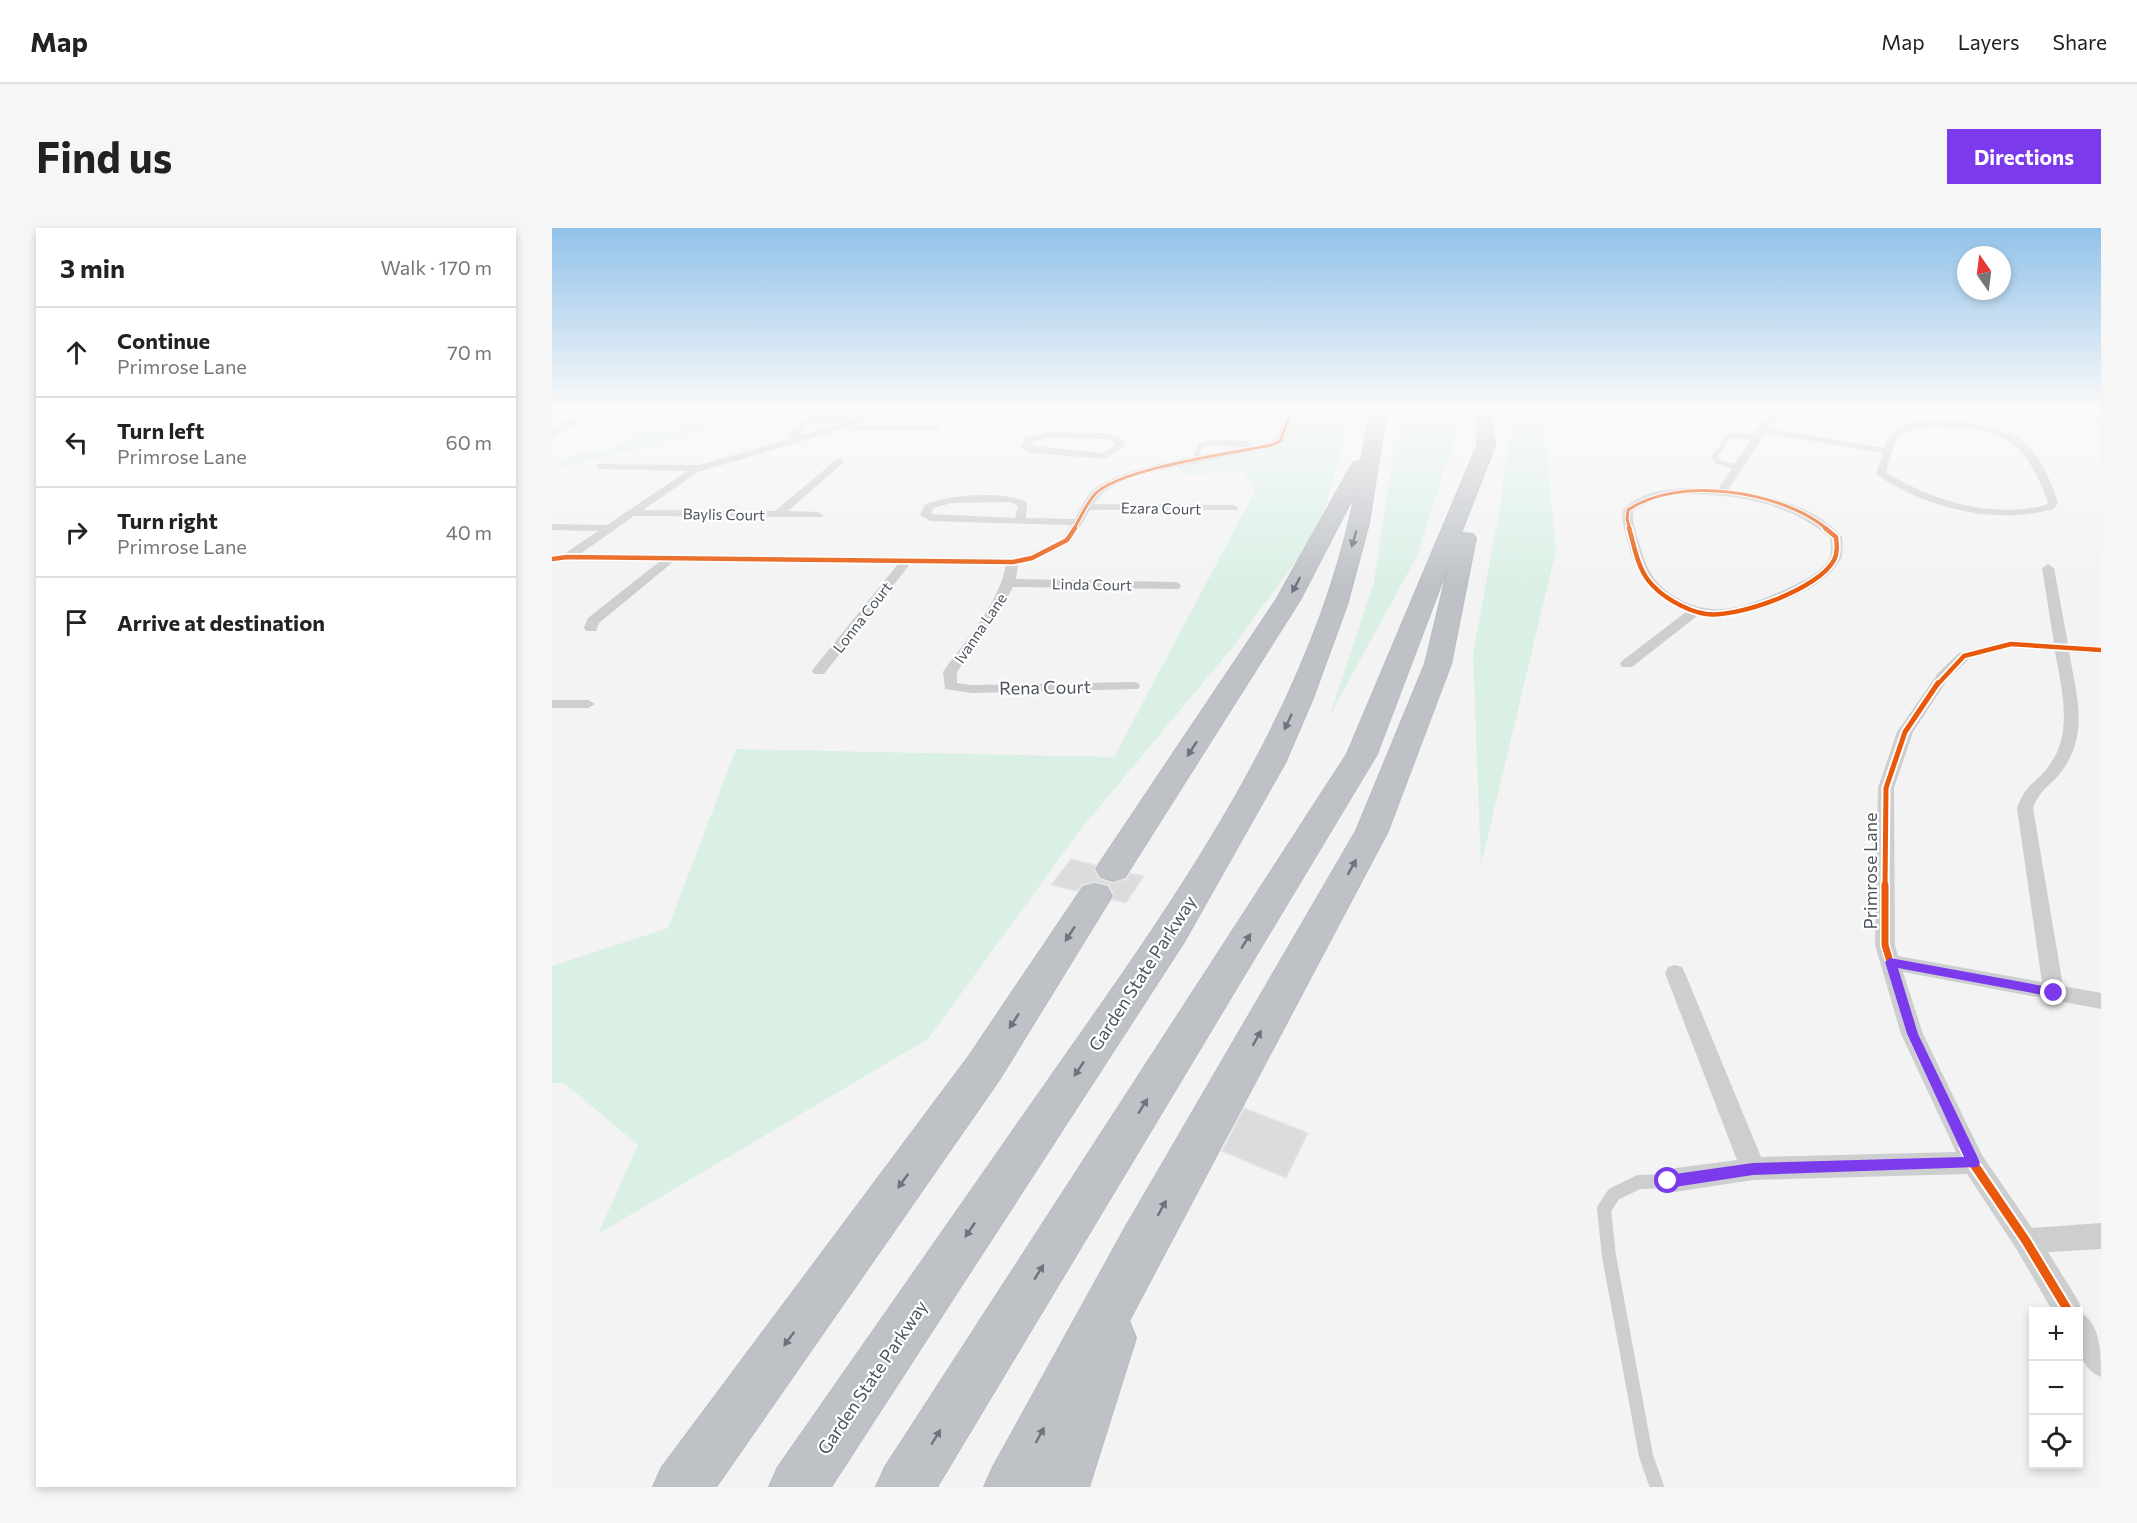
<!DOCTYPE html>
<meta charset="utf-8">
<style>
:root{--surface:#fff;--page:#f6f6f6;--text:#222;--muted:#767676;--line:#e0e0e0;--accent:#7c3aed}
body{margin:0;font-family:Commissioner,sans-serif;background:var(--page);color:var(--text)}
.controls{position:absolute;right:18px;bottom:18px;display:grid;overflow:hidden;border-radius:0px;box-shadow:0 3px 9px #0003}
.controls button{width:54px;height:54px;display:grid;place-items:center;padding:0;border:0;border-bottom:2px solid var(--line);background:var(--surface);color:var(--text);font:30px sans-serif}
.compass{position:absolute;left:1405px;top:18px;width:54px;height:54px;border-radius:50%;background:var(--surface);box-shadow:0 3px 9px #0003;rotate:346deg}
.stop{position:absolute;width:18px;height:18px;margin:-14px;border:4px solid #7c3aed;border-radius:50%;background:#fff}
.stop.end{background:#7c3aed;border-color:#fff;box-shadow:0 2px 6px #0008}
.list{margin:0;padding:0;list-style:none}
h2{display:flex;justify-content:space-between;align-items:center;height:78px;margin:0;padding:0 24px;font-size:26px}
h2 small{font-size:20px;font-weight:400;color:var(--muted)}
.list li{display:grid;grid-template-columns:39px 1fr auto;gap:18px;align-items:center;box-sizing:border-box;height:90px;padding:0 24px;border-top:2px solid var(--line)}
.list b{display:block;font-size:22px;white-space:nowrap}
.list p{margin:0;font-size:20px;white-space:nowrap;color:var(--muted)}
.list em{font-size:20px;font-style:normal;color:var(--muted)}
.icon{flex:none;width:33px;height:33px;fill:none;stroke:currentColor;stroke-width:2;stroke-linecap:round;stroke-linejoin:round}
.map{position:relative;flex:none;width:1549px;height:1259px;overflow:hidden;border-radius:0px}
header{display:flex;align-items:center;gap:36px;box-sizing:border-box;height:84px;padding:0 30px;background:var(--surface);border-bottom:2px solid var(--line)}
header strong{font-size:28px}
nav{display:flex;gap:33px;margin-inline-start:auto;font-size:21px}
.intro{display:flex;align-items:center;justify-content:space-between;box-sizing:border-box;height:144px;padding:0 36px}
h1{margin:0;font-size:42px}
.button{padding:15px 27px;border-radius:0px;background:var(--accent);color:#fff;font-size:21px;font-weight:700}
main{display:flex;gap:36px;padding:0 36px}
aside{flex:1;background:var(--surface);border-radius:0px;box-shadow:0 3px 9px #0003}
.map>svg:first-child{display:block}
.green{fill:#daf0e5}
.building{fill:#dcdcdd;stroke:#e4e5e6;stroke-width:1.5}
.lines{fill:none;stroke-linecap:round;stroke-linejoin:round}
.highway-casing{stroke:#b8bbc2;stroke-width:2}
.lane-far1{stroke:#cdced0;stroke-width:4.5}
.lane{stroke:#cdced0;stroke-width:14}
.street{fill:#cdced0;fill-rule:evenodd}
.secondary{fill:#ced0d3;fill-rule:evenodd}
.highway{fill:#bec2c7;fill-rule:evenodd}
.cycleway-far4-casing{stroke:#fff;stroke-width:5}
.cycleway-far3-casing{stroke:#fff;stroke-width:8}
.cycleway-far2-casing{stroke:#fff;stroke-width:9}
.cycleway-far1-casing{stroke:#fff;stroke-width:10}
.cycleway-casing{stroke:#fff;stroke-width:13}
.cycleway-far4{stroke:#e8590c;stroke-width:3}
.cycleway-far3{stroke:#e8590c;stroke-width:4.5}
.cycleway-far2{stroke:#e8590c;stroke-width:5}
.cycleway-far1{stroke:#e8590c;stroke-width:7}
.cycleway{stroke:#e8590c;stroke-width:9}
.oneway{fill:#6e747e}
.route{fill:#7c3aed}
.labels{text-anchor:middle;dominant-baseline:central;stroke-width:4.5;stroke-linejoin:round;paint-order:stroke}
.far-street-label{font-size:15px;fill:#4b535e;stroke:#fff}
.street-label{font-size:18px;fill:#4b535e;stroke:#fff}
</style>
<header>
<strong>Map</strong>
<nav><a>Map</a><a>Layers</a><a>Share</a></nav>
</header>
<div class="intro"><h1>Find us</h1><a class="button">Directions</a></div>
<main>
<aside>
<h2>3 min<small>Walk · 170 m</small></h2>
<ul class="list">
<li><svg class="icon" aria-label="ahead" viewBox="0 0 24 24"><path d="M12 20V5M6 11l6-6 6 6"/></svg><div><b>Continue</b><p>Primrose Lane</p></div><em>70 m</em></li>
<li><svg class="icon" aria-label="left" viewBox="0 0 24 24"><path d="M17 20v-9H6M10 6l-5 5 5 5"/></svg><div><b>Turn left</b><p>Primrose Lane</p></div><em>60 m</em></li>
<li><svg class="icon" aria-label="right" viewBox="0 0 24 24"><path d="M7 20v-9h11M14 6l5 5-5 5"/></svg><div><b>Turn right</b><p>Primrose Lane</p></div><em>40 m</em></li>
<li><svg class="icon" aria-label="arrive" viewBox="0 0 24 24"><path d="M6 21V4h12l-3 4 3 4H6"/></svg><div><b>Arrive at destination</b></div></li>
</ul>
</aside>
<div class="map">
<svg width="1549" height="1259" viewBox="0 0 1549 1259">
<rect width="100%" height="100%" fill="#f3f3f3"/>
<!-- green -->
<g class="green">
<polygon points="156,180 213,180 193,184 141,207 0,241 29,224 54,224 89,203 115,202"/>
<polygon points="741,180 801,180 767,302 680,420 529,601 376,811 46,1006 86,917 12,855 0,855 0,738 116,700 184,521 562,529 703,263 692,243 636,247 622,238 726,215"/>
<polygon points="848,180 906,180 903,208 865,328 778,487 822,354"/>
<polygon points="955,180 990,180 1004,322 929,637 921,426 948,279 956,211"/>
</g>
<!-- building -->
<g class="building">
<polygon points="519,631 544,637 542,642 547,650 560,655 574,651 578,645 592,648 574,675 560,672 562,667 557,658 544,654 530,657 525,663 499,657"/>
<polygon points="692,880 756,905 734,950 670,923"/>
</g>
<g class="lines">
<!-- highway casing -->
<g class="highway-casing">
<g id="highway">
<path d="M819,180H835L817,295L795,377L761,470L733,535L632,714L279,1259H217L226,1239C315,1111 405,983 495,854C620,676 760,484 803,266L748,372L573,649L561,653L549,649L544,641L549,633L724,372L799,238L802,234L809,233Z"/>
<polygon points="924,180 940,180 943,218 909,305 921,306 924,310 899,436 836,603 577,1093 584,1110 537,1259 432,1259 441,1239 573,1000 804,603 873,436 897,336 825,526 385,1259 324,1259 333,1239 795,526 925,218"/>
<polygon points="543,656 555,659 560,668 447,852 164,1259 101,1259 110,1239 417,828 531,659"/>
</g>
</g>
<!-- lane-far1 -->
<g class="lane-far1">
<polyline points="642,234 648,217 660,215"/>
<polyline points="1187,240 1166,234 1162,229 1178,207 1206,209"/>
</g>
<!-- lane -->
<polyline class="lane" points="1105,1259 1094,1228 1057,1028 1052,981 1062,966 1087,954 1115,953"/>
<!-- street -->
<g class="street">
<polygon points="103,180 143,180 139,183 107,183"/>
<path d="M335,180H347L291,201L146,244L91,282L223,283L285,231H291V235L236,283L266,284L271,287L270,289L82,288L28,326L461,330L476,327L511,310L519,297L378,293L368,287L372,278C387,266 460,262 475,275L474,290L523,291C528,282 533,270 540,263C567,237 676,223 717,215L724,211L737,180H745L733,213L723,219L586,247C569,254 552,260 542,276L681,277L686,280L685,282H538L519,314L484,332L466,336L464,351L623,354L627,355L629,358L627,361L461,359L451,377L405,444V455L420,457L581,454L586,455L588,458L586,461L420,465L393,461L391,444C414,411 446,378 454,337L358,336L272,446H262L260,443L262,440L346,336L121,334L47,395L44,403H34L32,400L36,390L107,334L15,333L0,335V327L12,326L46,303L0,302V296L55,297L135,243L48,241L45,240V236L148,237L242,210L236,205L238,203L260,188L295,189L299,192ZM262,194L292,195L250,207L247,205ZM458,274L466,278L463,290L379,286L381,280L400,275Z"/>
<path d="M1223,180H1232L1215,200L1332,220C1336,210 1339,204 1348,198C1372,185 1452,196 1472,214C1490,229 1498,253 1506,274L1502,281C1443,297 1376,281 1325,247L1324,245L1331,225L1213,205L1176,262C1215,267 1263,277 1290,309C1290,317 1292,325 1288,332C1270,367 1181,396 1145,388L1080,439H1070L1068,436L1070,433L1134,384C1101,369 1085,349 1076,315C1073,303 1069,293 1071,282C1094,257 1135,259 1166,261C1185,235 1201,203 1223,180ZM1384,198C1453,203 1470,207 1496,274L1494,277C1441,291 1379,273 1334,244C1346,206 1342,203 1384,198ZM1129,266C1183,266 1236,274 1278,310C1279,317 1280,326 1276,333C1266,347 1245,356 1230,363C1193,379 1162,391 1125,370C1105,358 1096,345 1090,324C1086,311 1080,297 1081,283C1096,273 1111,268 1129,266Z"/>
<polygon points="305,197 384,197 388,200 384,203 302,202 302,198"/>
<path d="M497,204L552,205L569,210L573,218L553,231L479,225L469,219L474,209ZM497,210L552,211L562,214L563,217L551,225L479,218L481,213Z"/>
<polygon points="660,212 694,213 699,216 694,219 657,217 655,215"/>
<path d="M1496,336L1502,340L1516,416L1549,418V426L1517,424C1524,464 1537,503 1512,540C1501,557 1489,559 1481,580L1511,758L1549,765V781L1351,744L1371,806L1430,927L1480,1000L1549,995V1021L1496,1024L1527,1074L1530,1086C1549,1096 1549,1128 1549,1149C1522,1138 1526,1108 1526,1084H1501L1465,1022L1415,946L1201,952L1116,965L1107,961L1104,953L1107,945L1116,941L1185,932L1113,745L1116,739L1123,737L1130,739L1133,745L1209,929L1404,924L1349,806L1323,717L1326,560L1345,504L1386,445L1407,425L1459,412L1502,415L1490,340ZM1459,420L1503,423C1509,460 1522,503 1498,536C1485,556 1475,553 1465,580L1490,754L1346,728L1343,717L1342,560L1361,504L1396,451L1417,431Z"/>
<polygon points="0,472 36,472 43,476 36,480 0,480"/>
</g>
<!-- secondary -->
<g class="secondary">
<polygon points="38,180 53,180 0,209 0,200"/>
<polygon points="1503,180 1521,180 1549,189 1549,197"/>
</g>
<!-- highway -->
<use href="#highway" class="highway"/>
<!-- cycleway-far4 casing -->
<g class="cycleway-far4-casing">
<g id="cycleway-far4">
<path d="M522,301C528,290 535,275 543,266C569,240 681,225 720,217L728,213L741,180"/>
<path d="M1078,301L1075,291L1076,282C1126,247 1230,263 1275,301"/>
</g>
</g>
<!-- cycleway-far3 casing -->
<g class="cycleway-far3-casing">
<g id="cycleway-far3">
<path d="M1077,300C1082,317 1085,337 1096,352C1108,368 1134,383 1154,386C1186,390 1267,361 1282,332C1286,325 1285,316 1284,309L1273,300"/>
<polyline points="0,331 15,329 461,334 480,330 515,312 523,300"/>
<polyline points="1385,457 1412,428 1459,416 1549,422"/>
</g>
</g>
<!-- cycleway-far2 casing -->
<g class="cycleway-far2-casing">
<polyline id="cycleway-far2" points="1333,659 1334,560 1353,504 1386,455"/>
</g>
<!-- cycleway-far1 casing -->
<g class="cycleway-far1-casing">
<polyline id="cycleway-far1" points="1333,657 1333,717 1360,806 1414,921"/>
</g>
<!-- cycleway casing -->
<g class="cycleway-casing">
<polyline id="cycleway" points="1413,919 1421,935 1474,1013 1517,1084"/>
</g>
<!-- cycleway-far4 -->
<use href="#cycleway-far4" class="cycleway-far4"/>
<!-- cycleway-far3 -->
<use href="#cycleway-far3" class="cycleway-far3"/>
<!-- cycleway-far2 -->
<use href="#cycleway-far2" class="cycleway-far2"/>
<!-- cycleway-far1 -->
<use href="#cycleway-far1" class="cycleway-far1"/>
<!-- cycleway -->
<use href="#cycleway" class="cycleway"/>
</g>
<!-- one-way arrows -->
<defs><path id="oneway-solid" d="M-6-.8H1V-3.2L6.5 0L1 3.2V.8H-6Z" transform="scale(1.5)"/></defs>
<g class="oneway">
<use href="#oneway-solid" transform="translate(802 311) rotate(106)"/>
<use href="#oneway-solid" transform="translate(744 357) rotate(118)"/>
<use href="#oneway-solid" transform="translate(736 494) rotate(115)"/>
<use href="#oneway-solid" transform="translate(640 521) rotate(123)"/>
<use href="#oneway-solid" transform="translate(800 639) rotate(-61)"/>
<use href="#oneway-solid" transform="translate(518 706) rotate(123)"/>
<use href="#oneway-solid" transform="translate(694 713) rotate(-58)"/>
<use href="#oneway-solid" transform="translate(462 793) rotate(123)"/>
<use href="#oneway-solid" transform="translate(705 810) rotate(-61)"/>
<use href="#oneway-solid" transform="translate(527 841) rotate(124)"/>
<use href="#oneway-solid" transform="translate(591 878) rotate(-58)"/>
<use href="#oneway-solid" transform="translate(351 953) rotate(126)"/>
<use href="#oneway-solid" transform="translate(610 980) rotate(-61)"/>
<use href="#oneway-solid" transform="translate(418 1002) rotate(124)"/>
<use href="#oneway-solid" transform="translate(487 1044) rotate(-58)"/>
<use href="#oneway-solid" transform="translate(237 1111) rotate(126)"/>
<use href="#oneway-solid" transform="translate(488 1207) rotate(-62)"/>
<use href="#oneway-solid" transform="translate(384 1209) rotate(-58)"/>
</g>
<!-- sky -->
<linearGradient id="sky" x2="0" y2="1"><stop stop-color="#92c2e9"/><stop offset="0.51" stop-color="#fafafa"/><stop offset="1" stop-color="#fafafa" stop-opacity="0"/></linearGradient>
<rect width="1549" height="356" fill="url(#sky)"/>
<!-- route -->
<polygon class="route" points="1338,730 1502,760 1508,765 1502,769 1346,740 1366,806 1426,930 1428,935 1426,939 1201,947 1116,960 1111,958 1109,953 1111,949 1116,947 1201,935 1412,929 1355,806 1333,734"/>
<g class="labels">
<!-- far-street labels -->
<g class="far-street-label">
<text transform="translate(609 280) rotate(1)">Ezara Court</text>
<text transform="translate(172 286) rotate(1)">Baylis Court</text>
<text transform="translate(540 356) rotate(1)">Linda Court</text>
<text transform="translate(310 389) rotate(-52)">Lonna Court</text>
<text transform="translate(428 400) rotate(-56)">Ivanna Lane</text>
</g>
<!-- street labels -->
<g class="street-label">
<text transform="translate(493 459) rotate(-1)">Rena Court</text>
<text transform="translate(1318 643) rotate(-90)">Primrose Lane</text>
<text transform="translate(590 745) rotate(-57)">Garden State Parkway</text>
<text transform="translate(320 1149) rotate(-56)">Garden State Parkway</text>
</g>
</g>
</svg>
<div class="controls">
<button>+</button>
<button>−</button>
<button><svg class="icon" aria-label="locate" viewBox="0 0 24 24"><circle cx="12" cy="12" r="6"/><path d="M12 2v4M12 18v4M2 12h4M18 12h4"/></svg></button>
</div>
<svg class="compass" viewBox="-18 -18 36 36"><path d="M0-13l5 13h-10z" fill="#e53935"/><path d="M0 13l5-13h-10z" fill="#767676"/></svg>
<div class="stop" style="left:1116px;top:953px"></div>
<div class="stop end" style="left:1502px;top:765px"></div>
</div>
</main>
